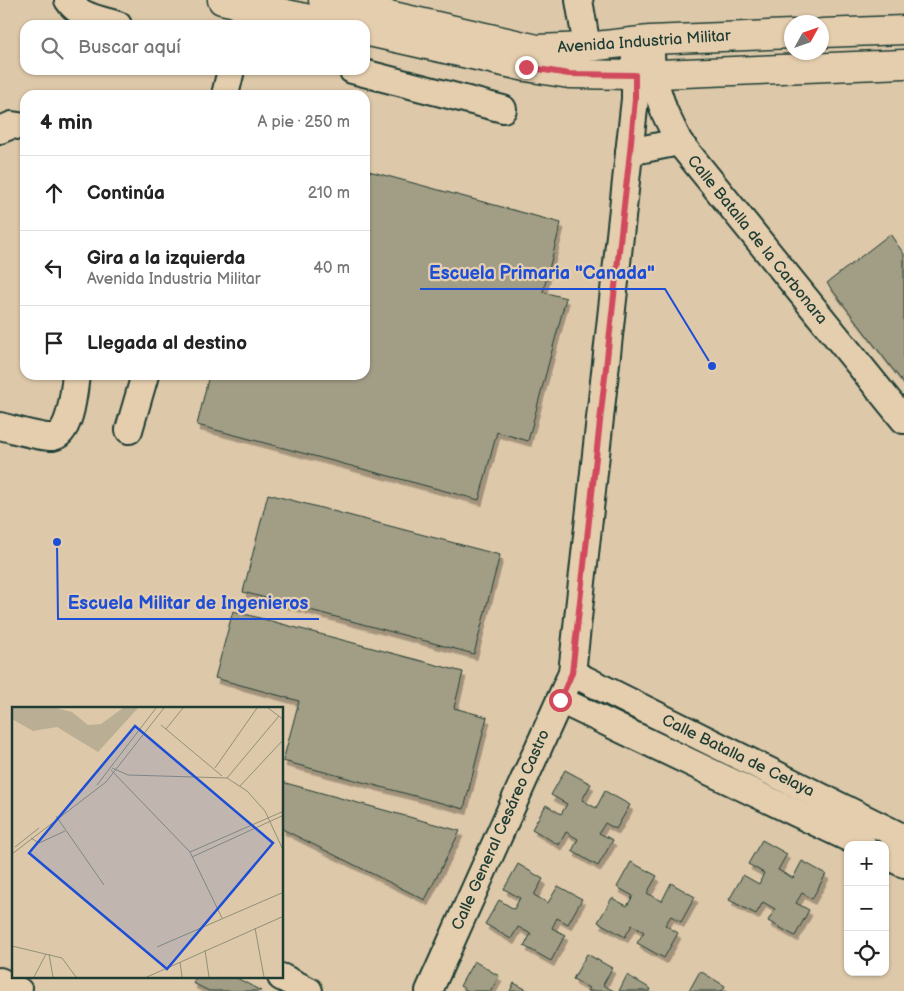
<!DOCTYPE html>
<html lang="es">
<meta charset="utf-8">
<style>
:root{--surface:#fff;--page:#f2f2f2;--text:#222;--muted:#767676;--line:#e0e0e0}
body{margin:0;font-family:"Balsamiq Sans",sans-serif;background:var(--page);color:var(--text)}
.controls{position:absolute;right:15px;bottom:15px;display:grid;overflow:hidden;border-radius:10px;box-shadow:0 1px 4px #0004}
.controls button{width:45px;height:45px;display:grid;place-items:center;padding:0;border:0;border-bottom:1px solid var(--line);background:var(--surface);color:var(--text);font:25px sans-serif}
.compass{position:absolute;left:784px;top:15px;width:45px;height:45px;border-radius:50%;background:var(--surface);box-shadow:0 1px 4px #0004;rotate:50deg}
.stop{position:absolute;width:15px;height:15px;margin:-11px;border:4px solid #d1495b;border-radius:50%;background:#fff}
.stop.end{background:#d1495b;border-color:#fff;box-shadow:0 1px 5px #0008}
.list{margin:0;padding:0;list-style:none}
h2{display:flex;justify-content:space-between;align-items:center;height:65px;margin:0;padding:0 20px;font-size:21px}
h2 small{font-size:16px;font-weight:400;color:var(--muted)}
.list li{display:grid;grid-template-columns:32px 1fr auto;gap:15px;align-items:center;box-sizing:border-box;height:75px;padding:0 20px;border-top:1px solid var(--line)}
.list b{display:block;font-size:19px;white-space:nowrap}
.list p{margin:0;font-size:16px;white-space:nowrap;color:var(--muted)}
.list em{font-size:16px;font-style:normal;color:var(--muted)}
.icon{flex:none;width:28px;height:28px;fill:none;stroke:currentColor;stroke-width:2;stroke-linecap:round;stroke-linejoin:round}
.map{position:relative;flex:none;width:904px;height:991px;overflow:hidden}
.search{position:absolute;background:var(--surface);box-shadow:0 1px 4px #0004;left:20px;top:20px;width:350px;height:55px;display:flex;align-items:center;gap:12px;box-sizing:border-box;padding:0 18px;border-radius:15px;color:var(--muted);font-size:19px}
.panel{position:absolute;background:var(--surface);box-shadow:0 1px 4px #0004;left:20px;top:90px;width:350px;height:290px;border-radius:15px}
.map>svg:first-child{display:block}
.building{fill:#a29d85;stroke:#1f3d34;filter:url(#shadow)}
.lines{fill:none;stroke-linecap:round;stroke-linejoin:round}
.minor-casing{stroke:#1f3d34;stroke-width:30}
.major-casing{stroke:#1f3d34;stroke-width:31}
.minor{stroke:#e5ceae;stroke-width:26}
.major{stroke:#e5ceae;stroke-width:28}
.route{stroke:#d1495b;stroke-width:6}
.labels{text-anchor:middle;dominant-baseline:central;stroke-width:4.5;stroke-linejoin:round;paint-order:stroke}
.street-label{font-size:16px;fill:#1f3d34;stroke:#e5ceae}
.inset-road{fill:none;stroke:#91907a;stroke-width:1}
.view{fill:#1d4ed8;fill-opacity:0.15;stroke:#1d4ed8;stroke-width:2.5}
.inset-edge{fill:none;stroke:#1f3d34;stroke-width:2.5}
.leader{fill:none;stroke:#1d4ed8;stroke-width:2}
.callout-dot{fill:#1d4ed8;stroke:#e5ceae;stroke-width:2}
.callout-label{font-size:18px;text-anchor:middle;font-weight:bold;fill:#1d4ed8;stroke:#e5ceae;stroke-width:4.5;stroke-linejoin:round;paint-order:stroke}
</style>
<div class="map">
<svg width="904" height="991" viewBox="0 0 904 991">
<defs>
<filter id="shadow"><feDropShadow dx="3" dy="5.5" stdDeviation="0" flood-color="#0004"/></filter>
</defs>
<rect width="100%" height="100%" fill="#ddc8a9"/>
<filter id="ink" filterUnits="userSpaceOnUse"><feTurbulence type="fractalNoise" baseFrequency=".02" numOctaves="2"/><feDisplacementMap in="SourceGraphic" scale="10" xChannelSelector="R" yChannelSelector="G"/><feConvolveMatrix kernelMatrix="1 2 1 2 8 2 1 2 1" color-interpolation-filters="sRGB"/></filter>
<g filter="url(#ink)">
<!-- building -->
<g class="building">
<polygon points="365,170 561,223 543,292 566,298 528,441 497,432 479,500 197,425 209,375 365,375"/>
<polygon points="890,234 904,254 904,384 827,283"/>
<polygon points="268,494 500,555 474,654 243,592"/>
<polygon points="233,611 463,672 454,708 487,717 464,809 283,761 299,701 215,678"/>
<polygon points="565,770 591,784 582,800 596,808 605,791 630,805 616,829 605,823 599,833 613,840 598,866 572,851 578,839 566,832 559,845 532,829 546,805 561,814 567,804 551,795"/>
<polygon points="282,782 460,831 425,900 282,829"/>
<polygon points="762,840 787,854 778,870 793,878 802,861 826,874 812,899 802,893 796,903 809,910 795,936 768,921 775,909 763,902 756,914 729,900 743,875 759,884 764,873 748,864"/>
<polygon points="631,862 657,876 647,893 662,901 671,883 695,897 681,922 671,916 665,925 678,933 664,958 637,943 644,932 632,925 625,937 598,922 612,898 627,906 633,896 617,887"/>
<polygon points="518,864 543,879 534,895 548,903 558,886 582,899 568,924 557,918 552,928 565,935 551,961 524,946 531,934 518,927 511,939 485,924 499,900 514,909 520,898 504,889"/>
<polygon points="587,954 612,968 603,985 614,991 587,991 589,988 573,979"/>
<polygon points="474,961 499,976 491,991 468,991 460,986"/>
<polygon points="700,971 725,986 722,991 689,991"/>
<polygon points="627,975 651,989 650,991 619,991"/>
<polygon points="196,977 235,977 261,991 209,991 193,983"/>
<polygon points="514,983 529,991 510,991"/>
</g>
<g class="lines">
<!-- minor casing -->
<g class="minor-casing">
<g id="minor">
<path d="M68,0C79,17 100,19 118,25"/>
<polyline points="579,0 587,47"/>
<polyline points="242,25 247,0"/>
<polyline points="651,54 652,74 664,111 679,142 904,420"/>
<polyline points="352,70 503,109"/>
<polyline points="225,95 231,70"/>
<polyline points="0,130 12,125 25,127"/>
<polyline points="629,152 679,142"/>
<path d="M0,426C13,429 41,438 53,437C71,434 74,390 76,375"/>
<polyline points="129,430 145,375"/>
<polyline points="572,673 904,838"/>
<polyline points="560,700 863,845"/>
<polyline points="885,855 904,864"/>
<polyline points="281,977 309,991"/>
<polyline points="0,981 19,991"/>
<polyline points="429,991 572,673 635,99 635,42"/>
</g>
</g>
<!-- major casing -->
<g class="major-casing">
<g id="major">
<polyline points="222,0 337,25"/>
<polyline points="323,0 537,49 587,47 650,40 792,34"/>
<polyline points="365,31 526,67 569,74 635,75 904,64"/>
<polyline points="822,33 904,30"/>
</g>
</g>
<!-- minor -->
<use href="#minor" class="minor"/>
<!-- major -->
<use href="#major" class="major"/>
</g>
</g>
<g class="lines" filter="url(#ink)">
<!-- route -->
<polyline class="route" points="526,67 569,74 635,75 635,99 630,152 572,673 560,700"/>
</g>
<g class="labels">
<!-- street labels -->
<g class="street-label">
<text transform="translate(644 42) rotate(-4)">Avenida Industria Militar</text>
<text transform="translate(757 240) rotate(51)">Calle Batalla de la Carbonara</text>
<text transform="translate(738 756) rotate(26)">Calle Batalla de Celaya</text>
<text transform="translate(501 830) rotate(-66)">Calle General Cesáreo Castro</text>
</g>
</g>
<!-- overview -->
<g transform="translate(12 707)">
<rect width="271" height="271" fill="#ddc8a9"/>
<path d="M0,1H44L60,5L76,18L89,17L111,1H126L86,45L45,20L21,24L0,12Z" fill="#baaf94"/>
<path class="inset-road" d="M256,1L272,13M149,18L210,69M154,22L171,1M100,61L116,68L215,71L235,84L253,104L272,145M203,61L245,1M99,63L178,145L210,211M215,71L267,9M85,78L144,1M228,79L272,32M44,109L92,178M19,131L27,136L53,124M3,140L27,121M178,145L272,104M0,147L94,75L152,1M180,150L272,108M243,221L252,270M0,239L50,251L64,270M145,240L272,185M193,243L197,270M37,247L41,270M168,255L170,270M22,270L34,247M135,270L272,209"/>
<path class="view" d="M123,19L261,136L155,262L17,146Z"/>
<rect width="271" height="271" class="inset-edge"/>
</g>
<!-- callouts -->
<path class="leader" d="M712 366L665 289H420M57 542L58 619H319"/>
<g class="callout-dot">
<circle cx="712" cy="366" r="5"/>
<circle cx="57" cy="542" r="5"/>
</g>
<g class="callout-label">
<text x="542" y="279">Escuela Primaria "Canada"</text>
<text x="188" y="609">Escuela Militar de Ingenieros</text>
</g>
</svg>
<div class="controls">
<button>+</button>
<button>−</button>
<button><svg class="icon" aria-label="locate" viewBox="0 0 24 24"><circle cx="12" cy="12" r="6"/><path d="M12 2v4M12 18v4M2 12h4M18 12h4"/></svg></button>
</div>
<svg class="compass" viewBox="-18 -18 36 36"><path d="M0-13l5 13h-10z" fill="#e53935"/><path d="M0 13l5-13h-10z" fill="#767676"/></svg>
<div class="stop" style="left:560px;top:700px"></div>
<div class="stop end" style="left:526px;top:67px"></div>
<div class="search"><svg class="icon" aria-label="search" viewBox="0 0 24 24"><circle cx="10" cy="10" r="6"/><path d="M15 15l6 6"/></svg>Buscar aquí</div>
<section class="panel">
<h2>4 min<small>A pie · 250 m</small></h2>
<ul class="list">
<li><svg class="icon" aria-label="ahead" viewBox="0 0 24 24"><path d="M12 20V5M6 11l6-6 6 6"/></svg><div><b>Continúa</b></div><em>210 m</em></li>
<li><svg class="icon" aria-label="left" viewBox="0 0 24 24"><path d="M17 20v-9H6M10 6l-5 5 5 5"/></svg><div><b>Gira a la izquierda</b><p>Avenida Industria Militar</p></div><em>40 m</em></li>
<li><svg class="icon" aria-label="arrive" viewBox="0 0 24 24"><path d="M6 21V4h12l-3 4 3 4H6"/></svg><div><b>Llegada al destino</b></div></li>
</ul>
</section>
</div>
